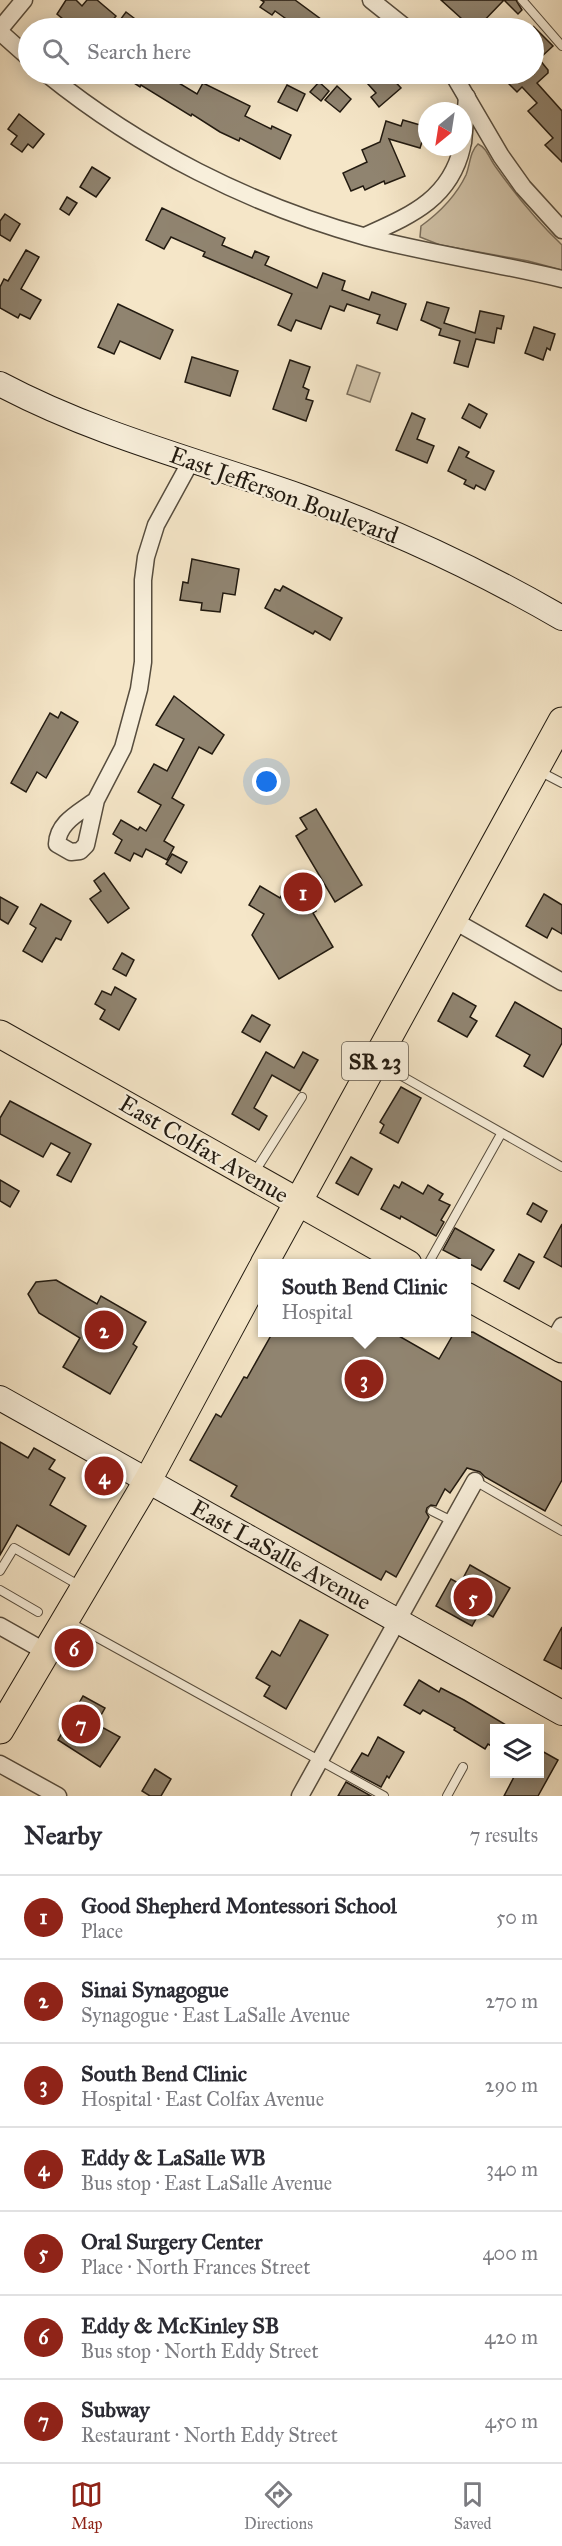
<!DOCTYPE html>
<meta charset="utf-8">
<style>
:root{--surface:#fff;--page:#f2f2f3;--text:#2b2b33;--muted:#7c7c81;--line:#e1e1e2;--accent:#8f2418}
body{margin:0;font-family:"IM FELL Great Primer",serif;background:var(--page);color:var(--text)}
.controls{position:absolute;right:18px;bottom:18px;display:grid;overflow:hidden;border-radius:0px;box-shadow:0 3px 15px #0003}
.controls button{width:54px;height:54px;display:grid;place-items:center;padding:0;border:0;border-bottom:2px solid var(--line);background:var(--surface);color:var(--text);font:30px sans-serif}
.compass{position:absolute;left:418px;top:102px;width:54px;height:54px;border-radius:50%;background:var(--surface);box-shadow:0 3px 15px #0003;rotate:210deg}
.you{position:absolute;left:267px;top:782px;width:21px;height:21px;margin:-15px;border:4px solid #fff;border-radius:50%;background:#1a73e8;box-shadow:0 0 0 9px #1a73e833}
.badge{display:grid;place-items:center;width:39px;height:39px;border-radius:50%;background:var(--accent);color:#fff;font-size:20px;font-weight:700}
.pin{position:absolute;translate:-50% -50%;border:3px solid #fff;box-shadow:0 2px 6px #0006}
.popup{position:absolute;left:258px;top:1259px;width:213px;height:78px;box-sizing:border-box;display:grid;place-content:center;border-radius:0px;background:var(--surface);filter:drop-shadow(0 2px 4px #0005);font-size:20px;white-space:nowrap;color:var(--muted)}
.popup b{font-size:22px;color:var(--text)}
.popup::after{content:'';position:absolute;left:50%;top:100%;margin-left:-12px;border:12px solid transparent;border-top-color:var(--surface)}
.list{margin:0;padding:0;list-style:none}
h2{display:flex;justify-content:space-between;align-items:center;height:78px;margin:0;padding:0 24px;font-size:26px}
h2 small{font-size:20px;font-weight:400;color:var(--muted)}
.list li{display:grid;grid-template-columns:39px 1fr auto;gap:18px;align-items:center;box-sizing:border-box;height:84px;padding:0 24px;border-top:2px solid var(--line)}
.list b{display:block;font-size:22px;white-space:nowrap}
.list p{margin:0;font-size:20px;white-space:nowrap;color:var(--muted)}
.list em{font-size:20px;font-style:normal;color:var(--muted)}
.icon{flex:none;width:33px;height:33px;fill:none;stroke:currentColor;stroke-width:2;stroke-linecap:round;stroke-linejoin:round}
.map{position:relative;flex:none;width:562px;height:1796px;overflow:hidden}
.search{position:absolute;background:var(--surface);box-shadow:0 3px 15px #0003;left:18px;right:18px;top:18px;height:66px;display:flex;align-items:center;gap:15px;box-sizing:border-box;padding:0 21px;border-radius:33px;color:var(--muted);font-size:22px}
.sheet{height:666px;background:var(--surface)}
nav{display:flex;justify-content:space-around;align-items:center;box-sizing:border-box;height:84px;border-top:2px solid var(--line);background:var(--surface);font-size:16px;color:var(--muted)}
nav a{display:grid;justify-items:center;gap:3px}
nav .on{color:var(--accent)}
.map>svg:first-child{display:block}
.green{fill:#d1c3a9;stroke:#7a6e5c;stroke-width:1.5}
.building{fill:#908470;stroke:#221a10;stroke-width:1.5}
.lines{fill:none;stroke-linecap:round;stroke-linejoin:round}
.lane-casing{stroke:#574d3e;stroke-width:10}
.street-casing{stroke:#574d3e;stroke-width:19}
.secondary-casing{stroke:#221a10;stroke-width:26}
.primary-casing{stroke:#221a10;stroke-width:29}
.lane{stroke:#f8efdb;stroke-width:8}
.street{stroke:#f8efdb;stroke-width:16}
.secondary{stroke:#f8efdb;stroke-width:24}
.primary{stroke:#f5e6c8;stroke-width:27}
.labels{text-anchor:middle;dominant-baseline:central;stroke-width:4.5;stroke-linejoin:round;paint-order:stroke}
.shield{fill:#f8efdb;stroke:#625a4d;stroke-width:1.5}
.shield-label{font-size:22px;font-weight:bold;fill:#221a10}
.street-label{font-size:24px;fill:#221a10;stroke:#f8efdb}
</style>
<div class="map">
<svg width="562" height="1796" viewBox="0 0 562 1796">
<rect width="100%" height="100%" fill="#f5e6c8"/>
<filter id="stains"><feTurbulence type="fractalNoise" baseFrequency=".00333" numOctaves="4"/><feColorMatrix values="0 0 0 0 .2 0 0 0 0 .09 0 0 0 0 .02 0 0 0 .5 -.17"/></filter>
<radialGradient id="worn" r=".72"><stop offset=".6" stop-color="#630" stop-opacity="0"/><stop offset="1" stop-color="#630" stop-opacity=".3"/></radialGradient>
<!-- green -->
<g class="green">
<path d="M478,144C487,148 489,158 495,166C515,194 537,221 562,245V270L528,261L440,245L420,237L421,226C439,213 456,196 466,175C470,165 470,151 478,144Z"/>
<polygon points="357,365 380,373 370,402 347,394"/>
</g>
<!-- building -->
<g class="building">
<polygon points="66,0 76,0 82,6 87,0 97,0 116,16 106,28 74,28 57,14"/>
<polygon points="261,0 295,0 333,28 299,28 275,11 272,15 260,7 264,2"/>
<polygon points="441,0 516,0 522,10 518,14 504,0 477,28 472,28"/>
<polygon points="126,12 147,28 123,28 117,24"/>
<polygon points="534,27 553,46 539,59 548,70 548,73 537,83 562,111 562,162 545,145 553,138 528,111 537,103 522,87 517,92 504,79 510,74 534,74"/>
<polygon points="120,74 164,74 197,94 203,83 250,106 245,116 271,129 272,126 291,135 280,159 240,138 239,141 220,132 192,114 191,116 141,85 140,87"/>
<polygon points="359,74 388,74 401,88 379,107 371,97 376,93"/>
<polygon points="319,82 329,91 321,101 310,92"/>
<polygon points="287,85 305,94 297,111 278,102"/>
<polygon points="337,86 351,99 340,112 325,100"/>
<polygon points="19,114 44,134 33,148 28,144 22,152 11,144 17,136 8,129"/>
<polygon points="403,120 427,127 420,148 389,139 405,176 385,184 384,181 365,190 363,186 351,191 343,173 367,162 362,150 380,142 386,121 401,126"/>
<polygon points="92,167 110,178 96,197 80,187"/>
<polygon points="67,197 77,203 69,215 60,209"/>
<polygon points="162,208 225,238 222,245 252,258 255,251 269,257 265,265 317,288 323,273 345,281 342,290 369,300 372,292 406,304 397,330 377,323 380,315 347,304 344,311 330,306 321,329 296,320 291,331 278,325 292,294 203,256 205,252 171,237 164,249 146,240"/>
<polygon points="5,214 20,224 10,241 0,235 0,221"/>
<polygon points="26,250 39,257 21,289 41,300 30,319 20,314 18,318 0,308 0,287 4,279 8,281"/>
<polygon points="427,302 449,308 444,323 475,333 480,311 504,316 501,329 497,328 494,343 476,339 468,367 454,363 460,341 439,335 441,329 421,320"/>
<polygon points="118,304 173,330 160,359 120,341 114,354 98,347"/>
<polygon points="534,327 555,334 550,350 547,348 543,360 525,353"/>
<polygon points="192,357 238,371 230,396 185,382"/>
<polygon points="290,360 310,367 303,387 309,390 306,399 313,401 306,421 273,409"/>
<polygon points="469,404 487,414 480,428 462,418"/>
<polygon points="412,413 425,419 417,439 434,446 427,463 396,450"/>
<polygon points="459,447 469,452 466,457 494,471 485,490 476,485 474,489 464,484 466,480 448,471"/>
<polygon points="192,559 239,569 235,595 223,593 220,612 201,610 202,603 180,600 183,582 188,583"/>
<polygon points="283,586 342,618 330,640 315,631 313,634 265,608 275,589 280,591"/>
<polygon points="174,696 224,735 212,754 199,747 172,798 184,805 164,841 174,847 167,860 146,849 142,857 134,853 130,861 115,853 122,840 113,834 121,820 138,830 140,827 146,831 161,805 138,792 154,764 167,771 184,739 156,725"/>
<polygon points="61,712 78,722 46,778 37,772 26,792 11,783 50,713 58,718"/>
<polygon points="316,809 362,885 335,902 296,836 307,829 300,818"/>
<polygon points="172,854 187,862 181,873 166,864"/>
<polygon points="104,873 129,908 108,923 90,899 101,891 94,881"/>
<polygon points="293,876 322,893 309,900 316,911 313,913 333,947 279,979 252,935 264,914 249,905 260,886 280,898"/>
<polygon points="544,894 562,905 562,934 552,928 547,938 526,926"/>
<polygon points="0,897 18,907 8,924 0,919"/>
<polygon points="41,904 71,921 61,940 56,938 42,962 23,951 36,928 30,924"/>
<polygon points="122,953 134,960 126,976 113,969"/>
<polygon points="115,987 136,999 119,1030 100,1019 105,1010 95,1004 102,991 111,995"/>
<polygon points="453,993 476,1006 470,1017 477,1021 467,1037 438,1021"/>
<polygon points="515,1002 562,1029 562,1043 543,1077 524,1066 530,1055 496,1036"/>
<polygon points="252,1015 270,1025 260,1042 242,1032"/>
<polygon points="266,1052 294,1068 303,1052 318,1060 300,1091 272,1075 254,1108 267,1116 259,1130 232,1114"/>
<polygon points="401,1087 421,1098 398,1143 380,1133 384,1125 380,1122"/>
<polygon points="10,1101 91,1144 71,1182 57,1175 70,1153 51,1143 43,1157 0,1134 0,1118"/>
<polygon points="351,1157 372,1169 358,1195 336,1183"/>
<polygon points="0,1180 19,1191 10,1207 0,1201"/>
<polygon points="402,1182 423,1194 428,1185 443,1194 439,1200 450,1205 441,1220 444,1222 436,1236 401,1216 400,1219 381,1209 394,1185 399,1188"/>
<polygon points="533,1203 547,1211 541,1222 527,1214"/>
<polygon points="562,1224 562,1267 544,1257"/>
<polygon points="455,1228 494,1250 481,1270 443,1250"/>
<polygon points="519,1254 534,1262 519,1289 504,1281"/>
<polygon points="56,1280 97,1304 101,1296 146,1322 133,1344 137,1347 110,1394 63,1367 80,1338 39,1313 28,1294 36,1282"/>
<polygon points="273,1332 392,1332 439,1359 454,1333 473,1332 562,1382 562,1480 545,1511 485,1477 480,1472 467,1468 450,1493 445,1489 436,1506 431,1505 427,1508 426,1512 429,1517 396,1577 386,1571 381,1580 231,1496 237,1486 190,1460 216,1414 221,1417 244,1377 247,1378"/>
<polygon points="0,1442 28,1458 34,1448 55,1460 49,1469 65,1478 50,1505 86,1526 69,1555 17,1525 0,1555"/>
<polygon points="470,1565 510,1588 493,1617 481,1610 472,1626 436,1606 451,1579 460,1584"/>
<polygon points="300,1620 328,1635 286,1709 264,1696 270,1686 256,1678 272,1651 280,1656"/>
<polygon points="562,1627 562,1669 544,1660"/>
<polygon points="419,1680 439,1692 441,1688 464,1700 511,1728 495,1728 495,1748 488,1744 485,1749 454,1730 455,1728 423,1710 420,1714 404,1705"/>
<polygon points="83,1696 105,1708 96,1724 120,1737 100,1767 58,1740"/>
<polygon points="378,1737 404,1752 389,1778 387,1776 381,1787 351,1771 362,1753 368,1756"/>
<polygon points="540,1750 558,1760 538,1796 504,1796 516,1773 540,1773"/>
<polygon points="155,1769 171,1779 161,1796 150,1796 142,1791"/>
<polygon points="346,1782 371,1796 338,1796"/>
</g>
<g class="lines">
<!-- lane casing -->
<g class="lane-casing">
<g id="lane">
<polyline points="522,0 562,46"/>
<polyline points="539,771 562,783"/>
<polyline points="377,1062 562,1167"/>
<polyline points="254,1173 302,1097"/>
<polyline points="428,1264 501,1134"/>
<polyline points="475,1481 562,1531"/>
<polyline points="432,1511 452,1521"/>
<polyline points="0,1571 14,1548 82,1587"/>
<polyline points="0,1590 38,1612"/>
<polyline points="69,1622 384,1796"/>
<polyline points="447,1796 463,1767"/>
</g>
</g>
<!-- street casing -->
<g class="street-casing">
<g id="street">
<polyline points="371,0 406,28"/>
<polyline points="0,29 24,0"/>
<polyline points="0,32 28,57"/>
<path d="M47,74C140,149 250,205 366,237C430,254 497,263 562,279"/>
<polyline points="453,74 501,156 523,187 562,230"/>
<polyline points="463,143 467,97"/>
<path d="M365,236C409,216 450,200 462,147"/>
<path d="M96,800C79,813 58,822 57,844L71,852L80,851L86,845L96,800L123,748L139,689L143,662V580L146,557L156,525L191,461"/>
<polyline points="451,919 562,982"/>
<polyline points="552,1344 562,1326"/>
<polyline points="0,1626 46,1652"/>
<polyline points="0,1764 58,1796"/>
<polyline points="300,1796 475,1481"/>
</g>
</g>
<!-- secondary casing -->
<g class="secondary-casing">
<g id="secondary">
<path d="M0,384C96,435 200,461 302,497C393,530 479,570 562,618"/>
<polyline points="0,1398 562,1713"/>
</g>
</g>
<!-- primary casing -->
<g class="primary-casing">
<g id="primary">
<polyline points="0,1034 408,1264"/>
<polyline points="264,1264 562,721"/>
<polyline points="466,1296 562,1349"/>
<polyline points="0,1730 148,1480 262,1268"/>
</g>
</g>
<!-- lane -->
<use href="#lane" class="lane"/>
<!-- street -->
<use href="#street" class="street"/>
<!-- secondary -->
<use href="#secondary" class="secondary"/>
<!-- primary -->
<use href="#primary" class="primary"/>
</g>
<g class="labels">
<!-- shield labels -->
<rect class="shield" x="342" y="1042" width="66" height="38" rx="4.5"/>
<g class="shield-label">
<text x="375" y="1061">SR 23</text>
</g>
<!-- street labels -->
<g class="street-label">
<text transform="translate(284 495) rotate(20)">East Jefferson Boulevard</text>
<text transform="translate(204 1149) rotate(30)">East Colfax Avenue</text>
<text transform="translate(281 1555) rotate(29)">East LaSalle Avenue</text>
</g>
</g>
<rect width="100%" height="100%" filter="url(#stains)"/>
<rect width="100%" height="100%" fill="url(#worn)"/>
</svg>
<div class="controls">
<button><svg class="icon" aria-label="layers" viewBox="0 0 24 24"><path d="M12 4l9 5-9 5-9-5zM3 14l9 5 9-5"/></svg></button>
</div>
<svg class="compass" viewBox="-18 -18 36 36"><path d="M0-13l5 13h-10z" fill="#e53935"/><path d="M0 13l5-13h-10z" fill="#7c7c81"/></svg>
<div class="you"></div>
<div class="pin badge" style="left:303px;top:892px">1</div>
<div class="pin badge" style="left:104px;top:1330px">2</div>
<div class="pin badge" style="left:364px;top:1379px">3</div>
<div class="popup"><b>South Bend Clinic</b>Hospital</div>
<div class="pin badge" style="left:104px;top:1476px">4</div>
<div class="pin badge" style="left:473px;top:1597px">5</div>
<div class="pin badge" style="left:74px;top:1648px">6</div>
<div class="pin badge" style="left:81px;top:1724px">7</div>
<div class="search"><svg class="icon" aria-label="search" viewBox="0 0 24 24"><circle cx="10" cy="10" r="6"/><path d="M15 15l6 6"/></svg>Search here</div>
</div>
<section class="sheet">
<h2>Nearby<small>7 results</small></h2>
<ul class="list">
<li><span class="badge">1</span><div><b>Good Shepherd Montessori School</b><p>Place</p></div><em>50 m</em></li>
<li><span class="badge">2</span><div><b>Sinai Synagogue</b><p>Synagogue · East LaSalle Avenue</p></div><em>270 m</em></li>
<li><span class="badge">3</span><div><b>South Bend Clinic</b><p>Hospital · East Colfax Avenue</p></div><em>290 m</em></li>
<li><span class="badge">4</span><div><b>Eddy &amp; LaSalle WB</b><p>Bus stop · East LaSalle Avenue</p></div><em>340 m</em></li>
<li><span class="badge">5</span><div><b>Oral Surgery Center</b><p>Place · North Frances Street</p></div><em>400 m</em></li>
<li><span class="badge">6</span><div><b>Eddy &amp; McKinley SB</b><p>Bus stop · North Eddy Street</p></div><em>420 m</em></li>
<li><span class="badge">7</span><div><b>Subway</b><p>Restaurant · North Eddy Street</p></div><em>450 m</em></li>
</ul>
</section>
<nav>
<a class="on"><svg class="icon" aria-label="map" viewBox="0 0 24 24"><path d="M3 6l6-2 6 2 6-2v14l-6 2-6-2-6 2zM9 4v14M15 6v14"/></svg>Map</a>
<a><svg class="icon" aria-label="directions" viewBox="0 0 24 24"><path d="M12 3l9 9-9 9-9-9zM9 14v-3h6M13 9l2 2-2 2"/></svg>Directions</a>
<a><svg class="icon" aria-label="saved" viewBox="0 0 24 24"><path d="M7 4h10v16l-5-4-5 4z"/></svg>Saved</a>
</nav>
